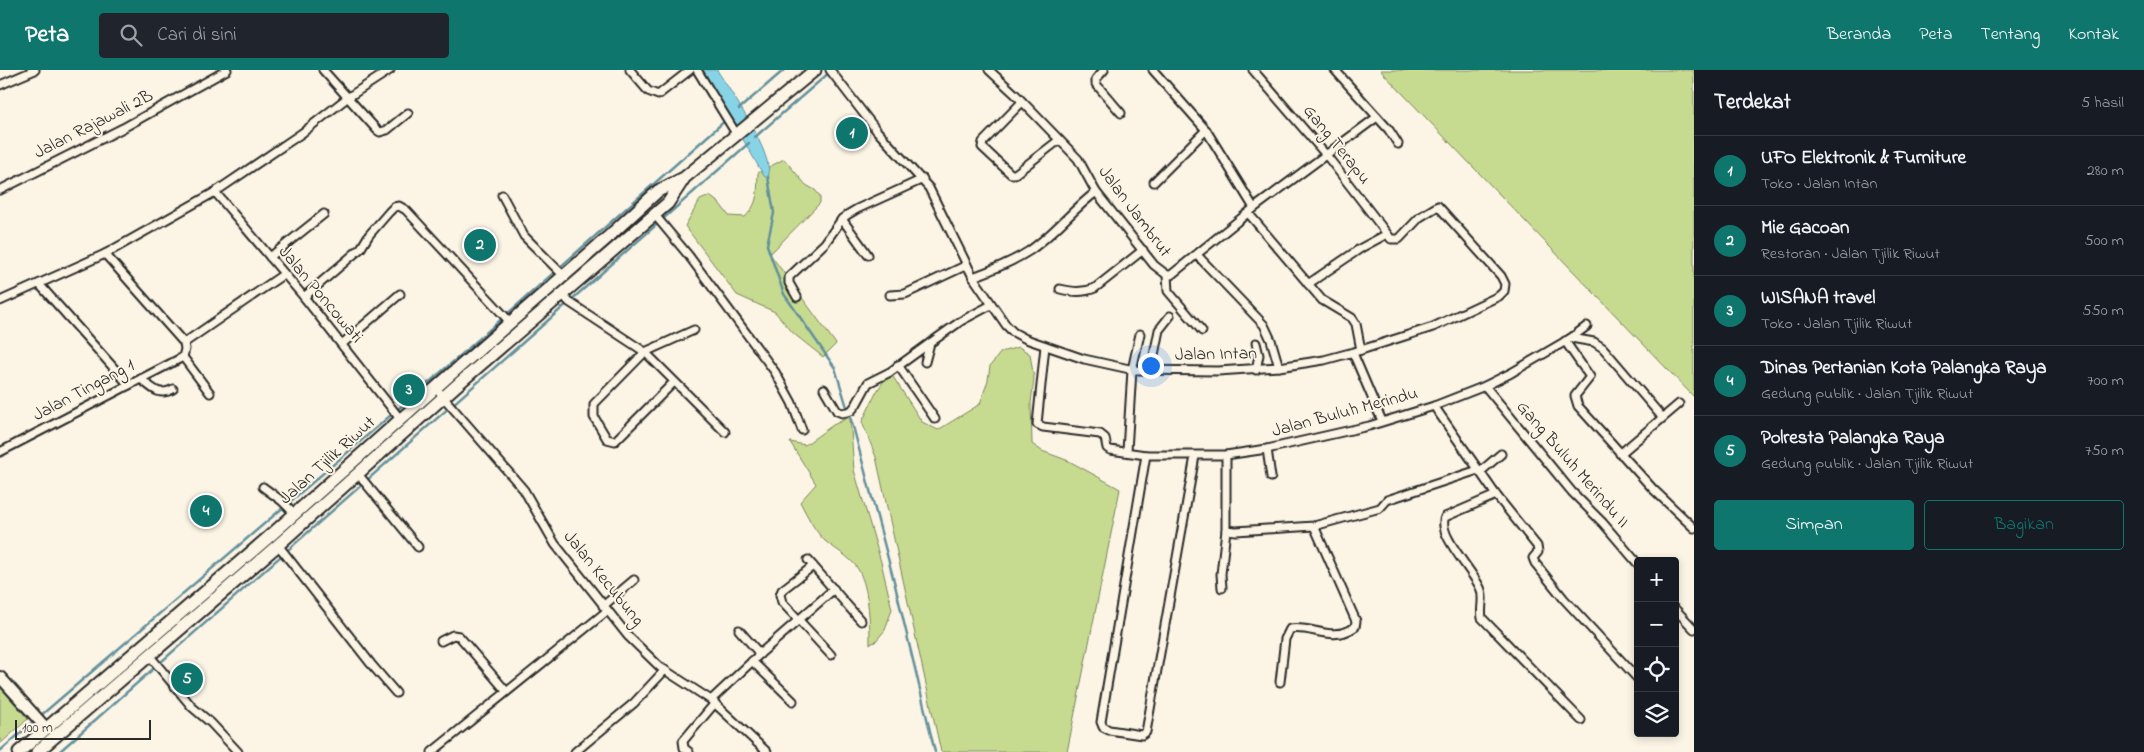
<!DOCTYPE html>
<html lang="id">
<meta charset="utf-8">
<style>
:root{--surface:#171b24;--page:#20242c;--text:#f1f3f6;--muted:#9ea1a6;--line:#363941;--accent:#0f766e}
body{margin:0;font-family:"Indie Flower",sans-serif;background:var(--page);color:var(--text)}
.controls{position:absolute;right:15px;bottom:15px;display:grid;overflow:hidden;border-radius:5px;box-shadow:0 2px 8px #0003}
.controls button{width:45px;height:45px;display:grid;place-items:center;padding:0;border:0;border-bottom:1px solid var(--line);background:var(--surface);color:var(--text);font:25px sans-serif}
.scale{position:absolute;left:15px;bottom:12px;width:136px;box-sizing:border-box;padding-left:5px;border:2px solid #2b2b2b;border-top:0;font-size:14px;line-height:18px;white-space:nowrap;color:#2b2b2b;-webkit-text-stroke:4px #fcf5e5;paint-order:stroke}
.you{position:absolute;left:1150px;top:295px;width:18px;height:18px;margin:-12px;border:4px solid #fff;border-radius:50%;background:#1a73e8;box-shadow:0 0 0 8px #1a73e833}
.badge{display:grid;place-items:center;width:32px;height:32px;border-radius:50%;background:var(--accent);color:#fff;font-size:16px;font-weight:700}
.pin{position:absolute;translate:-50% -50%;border:2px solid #fff;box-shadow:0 1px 5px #0006}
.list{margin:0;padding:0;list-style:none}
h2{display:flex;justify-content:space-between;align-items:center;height:65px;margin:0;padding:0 20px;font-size:21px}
h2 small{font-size:16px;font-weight:400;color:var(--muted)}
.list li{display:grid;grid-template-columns:32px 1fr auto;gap:15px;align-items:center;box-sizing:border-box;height:70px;padding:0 20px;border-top:1px solid var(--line)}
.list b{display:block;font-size:19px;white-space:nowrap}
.list p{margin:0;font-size:16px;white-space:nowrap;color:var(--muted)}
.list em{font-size:16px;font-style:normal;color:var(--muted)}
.actions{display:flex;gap:10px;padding:15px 20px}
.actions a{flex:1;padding:11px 0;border:1px solid var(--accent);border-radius:5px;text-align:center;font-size:18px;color:var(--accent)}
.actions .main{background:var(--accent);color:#fff}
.icon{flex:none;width:28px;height:28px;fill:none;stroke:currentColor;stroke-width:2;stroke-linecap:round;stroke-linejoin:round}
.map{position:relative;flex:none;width:1694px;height:682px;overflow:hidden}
header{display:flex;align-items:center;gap:30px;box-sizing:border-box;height:70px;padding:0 25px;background:var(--accent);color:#fff}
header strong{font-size:24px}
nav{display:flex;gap:28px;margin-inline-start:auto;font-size:18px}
.search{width:350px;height:45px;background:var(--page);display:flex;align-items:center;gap:12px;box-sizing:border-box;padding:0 18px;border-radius:5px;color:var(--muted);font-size:19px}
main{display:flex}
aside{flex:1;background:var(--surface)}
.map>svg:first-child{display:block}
.green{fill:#c7db90;stroke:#79835e}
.water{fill:#88d4e7;stroke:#63909c}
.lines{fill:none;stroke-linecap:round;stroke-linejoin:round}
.stream{stroke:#63909c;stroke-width:2.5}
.minor-casing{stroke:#2b2b2b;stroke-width:11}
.secondary-casing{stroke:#2b2b2b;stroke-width:14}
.trunk-casing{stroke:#2b2b2b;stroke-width:15}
.minor{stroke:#fcf5e5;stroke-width:7}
.secondary{stroke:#fcf5e5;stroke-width:10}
.trunk{stroke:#fcf5e5;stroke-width:11}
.labels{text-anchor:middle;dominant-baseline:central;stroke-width:4;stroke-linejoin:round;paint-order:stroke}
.street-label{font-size:18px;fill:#2b2b2b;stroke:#fcf5e5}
</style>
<header>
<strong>Peta</strong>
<div class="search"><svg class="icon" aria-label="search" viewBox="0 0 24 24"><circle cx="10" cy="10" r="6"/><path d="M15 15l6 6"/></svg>Cari di sini</div>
<nav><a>Beranda</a><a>Peta</a><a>Tentang</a><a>Kontak</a></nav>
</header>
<main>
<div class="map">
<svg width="1694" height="682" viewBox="0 0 1694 682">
<rect width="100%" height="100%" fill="#fcf5e5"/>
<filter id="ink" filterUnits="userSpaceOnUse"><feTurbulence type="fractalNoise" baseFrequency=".02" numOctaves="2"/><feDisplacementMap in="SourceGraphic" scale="10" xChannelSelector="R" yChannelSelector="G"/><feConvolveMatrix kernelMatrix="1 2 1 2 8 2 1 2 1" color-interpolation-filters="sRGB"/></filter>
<g filter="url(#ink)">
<!-- green -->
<g class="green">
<polygon points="1380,0 1694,0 1694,327"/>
<path d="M784,89L806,115L815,120L820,126V133L770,184L836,274L823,287L794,264L775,242L737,225L685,156L700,130L710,126L720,134L729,146L745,147C759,133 757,122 758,103Z"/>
<polygon points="1019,277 1030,284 1034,309 1031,333 1032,374 1042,381 1069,391 1120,419 1067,682 941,682 876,387 862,352 877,321 890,302 922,352 938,360 980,334 988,310 990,296 1001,282"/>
<path d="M850,347L854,400L881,492L892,539L885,560L875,572L870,574C870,554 869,523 861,505C855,489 837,481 825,471C814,460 807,445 800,432L816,414L790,372L805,375L833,355Z"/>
<polygon points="0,617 28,649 0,674"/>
</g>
<!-- water -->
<path class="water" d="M699,0H717C730,21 776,86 768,109L764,106L729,45Z"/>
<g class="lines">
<!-- stream -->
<g class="stream">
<polyline points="739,39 784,0"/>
<polyline points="755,67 830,2"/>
<polyline points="768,107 774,143 767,175 784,224 835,298 854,360 894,511 935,682"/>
<polyline points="39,647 461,285 727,49"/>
<polyline points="0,681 34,651"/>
<polyline points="59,682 749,73"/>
</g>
<!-- minor casing -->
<g class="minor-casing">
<g id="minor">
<polyline points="323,0 377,60 380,62 387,60 408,43"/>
<polyline points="630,0 648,21 658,25 690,0"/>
<polyline points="697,0 737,65"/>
<polyline points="830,0 877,61 929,118 973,207 1006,255 1013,262 1026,269 1084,289 1134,300 1218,301 1279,297 1324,290 1361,280 1433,257 1499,226 1504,221 1505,214 1501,206 1438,136 1420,147 1399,169 1391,169 1327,86 1253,0"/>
<polyline points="989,0 1015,24 1078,89 1096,122 1154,195 1167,205 1171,205 1254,138 1206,60 1153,0"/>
<polyline points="1104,0 1096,9 1096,14 1121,43"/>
<polyline points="1335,0 1389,60 1398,74"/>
<polyline points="0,15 35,0"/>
<polyline points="1022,32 983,72 982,77 1011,104 1015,104 1059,70"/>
<polyline points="1154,112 1206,60"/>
<polyline points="0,120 123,58 227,0"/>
<polyline points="215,122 304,227 401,350"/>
<polyline points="502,125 524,166 564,206"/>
<polyline points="1254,138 1377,47"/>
<polyline points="654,144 689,186 775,302 792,333 802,360"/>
<polyline points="1249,144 1322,230 1352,248 1356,254 1361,280"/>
<polyline points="842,149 868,185"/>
<polyline points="105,184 184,273 185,279 183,287"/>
<polyline points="1197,185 1264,255 1271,270 1279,297"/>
<polyline points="270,187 324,144"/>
<polyline points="1167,205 1168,221 1202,261"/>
<path d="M973,207C992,200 1012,192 1029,181C1054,164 1072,140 1096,122"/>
<polyline points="39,214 129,315"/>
<polyline points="1308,214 1361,178 1387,164"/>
<path d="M1060,219C1073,222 1083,223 1095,218L1143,180"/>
<polyline points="562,224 569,232 645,282 725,362"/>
<polyline points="890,225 905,224 967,195"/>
<polyline points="304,227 361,178 369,165 389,142 394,137 399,136 406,140 510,252"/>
<polyline points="797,227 789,213 789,207 825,173 842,149 847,145 857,139 923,109"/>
<polyline points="0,231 105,184 215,122 302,63 347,28 390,0"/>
<polyline points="1571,268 1587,256"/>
<polyline points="1565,271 1590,307 1575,326 1578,336 1653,419 1694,458"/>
<polyline points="184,273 284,204"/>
<polyline points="342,274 400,224"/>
<polyline points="1045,276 1037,354 1043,357 1100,364 1105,368 1107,378 1110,380 1146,385 1226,385 1267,379 1369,356 1434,336 1485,316 1511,303 1571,268 1594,272 1603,278 1662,347"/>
<polyline points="1353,283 1382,351"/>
<polyline points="183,287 210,323"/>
<polyline points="925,292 930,273 961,251 991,235"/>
<polyline points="898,295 935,349"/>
<polyline points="1151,300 1159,260 1170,246"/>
<polyline points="1256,300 1259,285 1256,273"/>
<path d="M141,309C152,318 159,327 173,319"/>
<polyline points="674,312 615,371 607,369 594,347 594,334 645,282 694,260"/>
<polyline points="1485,316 1572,422 1603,453 1638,494"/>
<polyline points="436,318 444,328 524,420 555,474 628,566 660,597 711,630 767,682"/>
<polyline points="824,319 837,341 842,343 851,341 856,335 868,313 890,302 930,273"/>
<polyline points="1434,336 1496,425 1537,476 1538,482 1533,488 1535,493 1564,529 1638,609"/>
<polyline points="1267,379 1271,407"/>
<polyline points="1127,381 1132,300 1140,264"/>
<polyline points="0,382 183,287"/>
<polyline points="1620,384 1679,334"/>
<polyline points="1146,385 1101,652 1103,657 1109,660 1142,665 1146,662 1195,386"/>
<polyline points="1226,385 1226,460 1236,461 1314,456 1380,438 1387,430 1478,400"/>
<polyline points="1480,402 1501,384"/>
<polyline points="358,404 418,477"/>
<polyline points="263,417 282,431 295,444"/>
<path d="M1496,425L1445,447C1436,465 1475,502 1481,520C1484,529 1480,539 1482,548L1581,650"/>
<polyline points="278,475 371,594 396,623"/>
<polyline points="808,490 861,551"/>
<polyline points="813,496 782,520 780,525 782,532 831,585"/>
<polyline points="1222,518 1221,504 1226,460"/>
<polyline points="603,536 634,510"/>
<polyline points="1675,539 1694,559"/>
<polyline points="739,560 760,584"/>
<polyline points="441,571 453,565 459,566 506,621"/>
<polyline points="149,585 192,637 211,653 238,682"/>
<polyline points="752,591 793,631"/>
<path d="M1280,612L1285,569L1290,559C1312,555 1332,573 1355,557L1356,551L1314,456"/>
<polyline points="711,630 762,582 834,519"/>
<polyline points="432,682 607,541"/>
<polyline points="575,682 634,633 665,600"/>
<polyline points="689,682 684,678 683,671 715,633"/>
</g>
</g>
<!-- secondary casing -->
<g class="secondary-casing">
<polyline id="secondary" points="0,607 46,658"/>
</g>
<!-- trunk casing -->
<g class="trunk-casing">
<g id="trunk">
<polyline points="19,682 270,466 449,306 607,168 658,121 684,108 815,0"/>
<polyline points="37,682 278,475 457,315 668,133 683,110"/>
</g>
</g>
<!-- minor -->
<use href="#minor" class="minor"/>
<!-- secondary -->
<use href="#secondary" class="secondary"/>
<!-- trunk -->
<use href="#trunk" class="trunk"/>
</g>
</g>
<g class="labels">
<!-- street labels -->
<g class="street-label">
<text transform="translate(94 55) rotate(-27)">Jalan Rajawali 2B</text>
<text transform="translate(1336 75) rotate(51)">Gang Terapu</text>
<text transform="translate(1134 142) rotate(53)">Jalan Jambrut</text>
<text transform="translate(320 225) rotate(50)">Jalan Poncowati</text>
<text transform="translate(1216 285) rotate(-1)">Jalan Intan</text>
<text transform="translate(84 321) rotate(-28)">Jalan Tingang 1</text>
<text transform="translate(1345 343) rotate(-15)">Jalan Buluh Merindu</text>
<text transform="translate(328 391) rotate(-42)">Jalan Tjilik Riwut</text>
<text transform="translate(1572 395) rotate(49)">Gang Buluh Merindu II</text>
<text transform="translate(603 509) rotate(51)">Jalan Kecubung</text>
</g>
</g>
</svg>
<div class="controls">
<button>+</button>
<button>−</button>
<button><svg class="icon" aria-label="locate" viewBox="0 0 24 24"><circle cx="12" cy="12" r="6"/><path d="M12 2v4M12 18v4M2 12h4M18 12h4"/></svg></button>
<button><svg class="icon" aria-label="layers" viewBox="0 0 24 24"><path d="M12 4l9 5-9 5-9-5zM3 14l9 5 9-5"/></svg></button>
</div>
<div class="scale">100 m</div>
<div class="you"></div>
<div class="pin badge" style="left:852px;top:63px">1</div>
<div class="pin badge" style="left:480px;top:175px">2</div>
<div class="pin badge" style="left:409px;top:320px">3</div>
<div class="pin badge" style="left:206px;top:441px">4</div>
<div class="pin badge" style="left:187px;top:609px">5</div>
</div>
<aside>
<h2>Terdekat<small>5 hasil</small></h2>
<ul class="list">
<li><span class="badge">1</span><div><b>UFO Elektronik &amp; Furniture</b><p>Toko · Jalan Intan</p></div><em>280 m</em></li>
<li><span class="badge">2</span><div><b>Mie Gacoan</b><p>Restoran · Jalan Tjilik Riwut</p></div><em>500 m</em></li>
<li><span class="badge">3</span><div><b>WISANA travel</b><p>Toko · Jalan Tjilik Riwut</p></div><em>550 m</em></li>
<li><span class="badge">4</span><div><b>Dinas Pertanian Kota Palangka Raya</b><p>Gedung publik · Jalan Tjilik Riwut</p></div><em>700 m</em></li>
<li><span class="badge">5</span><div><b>Polresta Palangka Raya</b><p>Gedung publik · Jalan Tjilik Riwut</p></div><em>750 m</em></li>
</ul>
<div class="actions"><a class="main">Simpan</a><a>Bagikan</a></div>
</aside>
</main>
